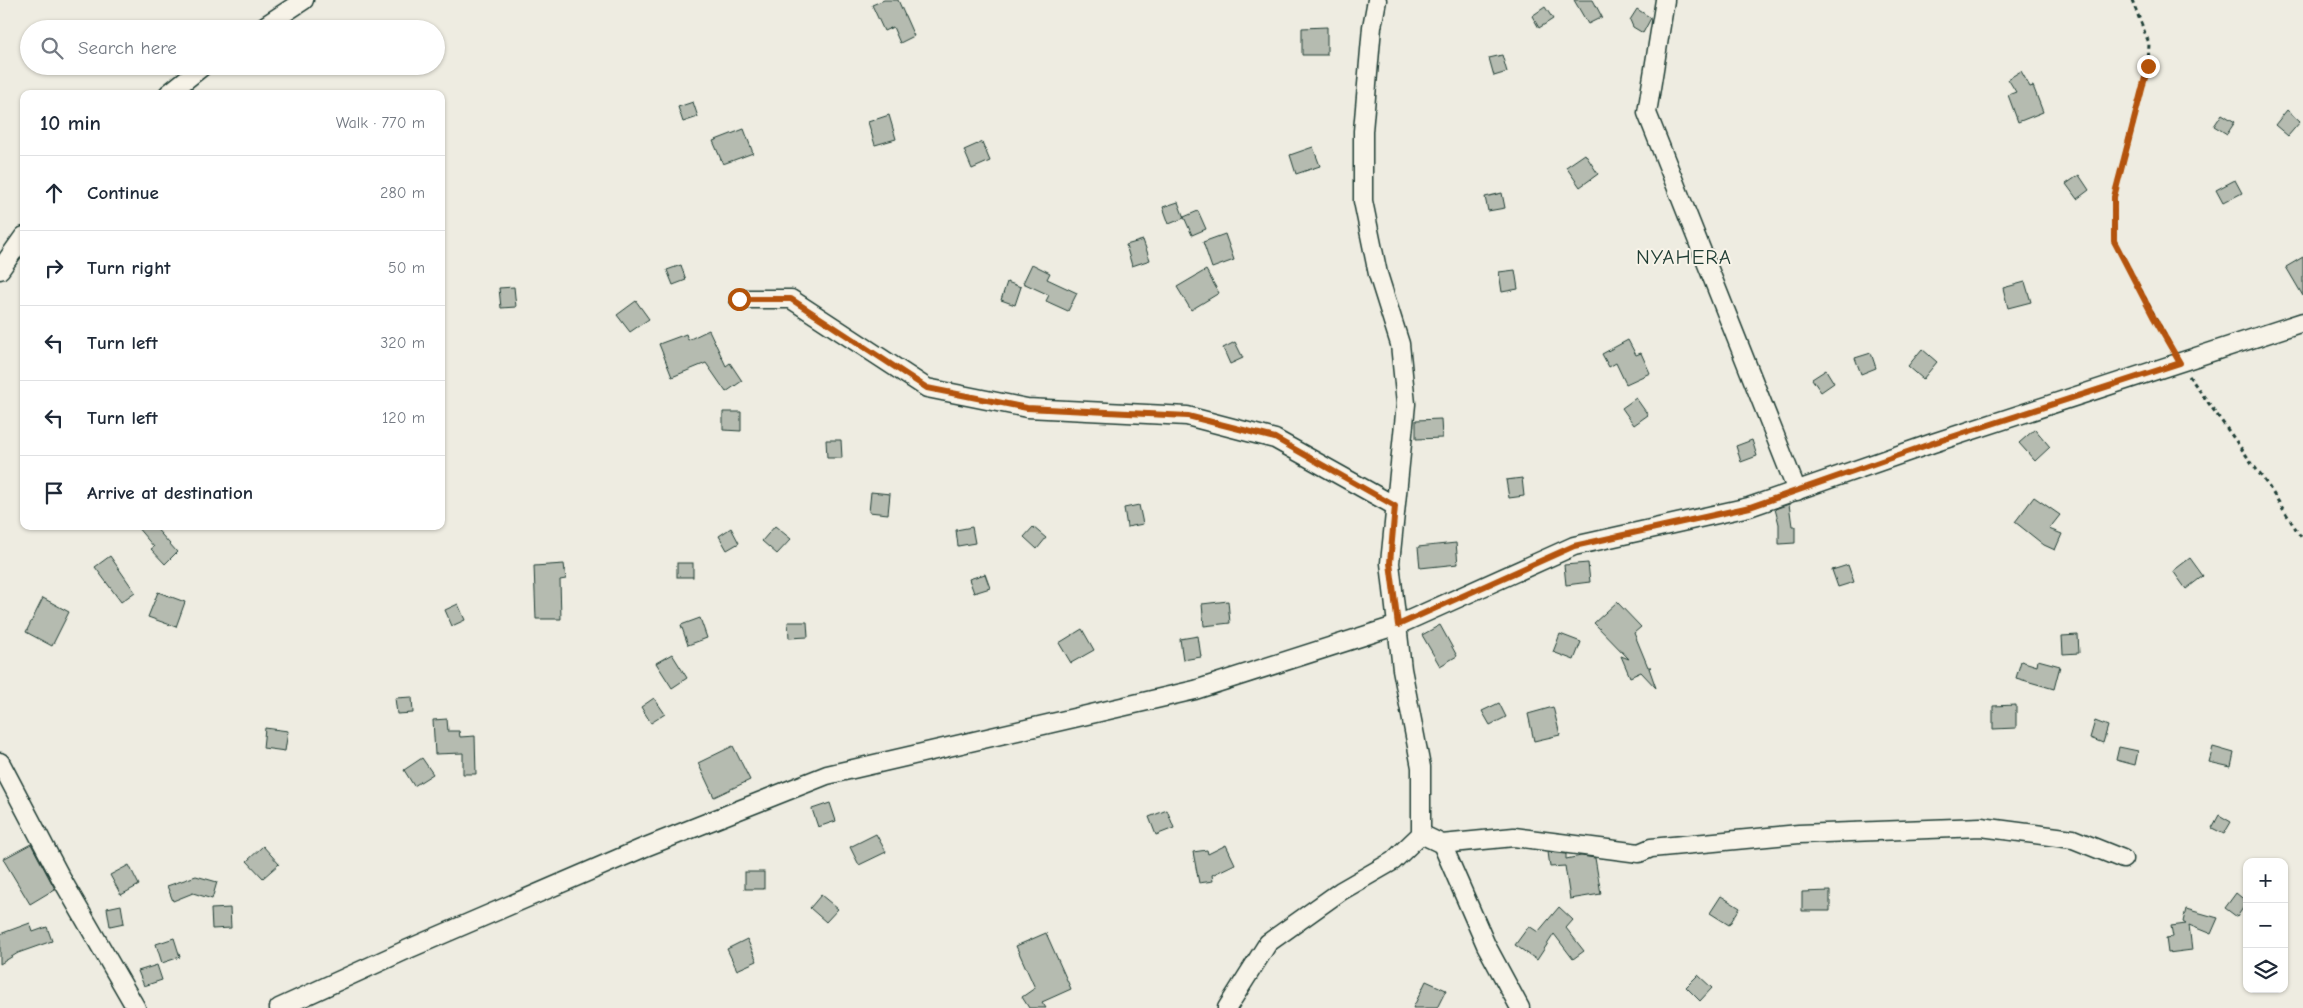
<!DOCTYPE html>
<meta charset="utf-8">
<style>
:root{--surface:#fff;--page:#f6f6f7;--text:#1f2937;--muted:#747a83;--line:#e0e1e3}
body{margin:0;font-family:"Comic Neue",sans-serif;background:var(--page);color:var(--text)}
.controls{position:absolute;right:15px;bottom:15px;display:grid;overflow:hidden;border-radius:10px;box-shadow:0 1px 4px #0004}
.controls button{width:45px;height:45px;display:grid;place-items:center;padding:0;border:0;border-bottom:1px solid var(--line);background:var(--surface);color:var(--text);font:25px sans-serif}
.stop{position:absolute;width:15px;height:15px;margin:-11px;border:4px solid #b45309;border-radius:50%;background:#fff}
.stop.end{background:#b45309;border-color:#fff;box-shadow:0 1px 5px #0008}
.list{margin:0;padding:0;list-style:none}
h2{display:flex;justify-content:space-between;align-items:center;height:65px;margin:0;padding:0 20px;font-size:21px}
h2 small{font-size:16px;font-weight:400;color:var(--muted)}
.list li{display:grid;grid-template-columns:32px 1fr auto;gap:15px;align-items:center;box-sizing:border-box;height:75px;padding:0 20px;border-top:1px solid var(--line)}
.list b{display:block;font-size:19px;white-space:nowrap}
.list em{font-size:16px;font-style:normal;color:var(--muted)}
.icon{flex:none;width:28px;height:28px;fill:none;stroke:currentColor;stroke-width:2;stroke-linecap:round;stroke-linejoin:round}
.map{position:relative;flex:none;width:2303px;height:1008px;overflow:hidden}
.search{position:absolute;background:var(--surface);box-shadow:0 1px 4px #0004;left:20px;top:20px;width:425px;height:55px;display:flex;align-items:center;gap:12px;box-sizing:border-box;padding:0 18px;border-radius:28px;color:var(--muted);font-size:19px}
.panel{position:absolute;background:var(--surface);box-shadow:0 1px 4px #0004;left:20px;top:90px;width:425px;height:440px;border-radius:10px}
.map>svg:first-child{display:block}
.building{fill:#b5bbb0;stroke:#1f3d34}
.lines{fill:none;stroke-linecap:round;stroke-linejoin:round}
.street-casing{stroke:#1f3d34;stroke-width:21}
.path{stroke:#1f3d34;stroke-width:3;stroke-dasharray:4 4;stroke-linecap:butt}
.street{stroke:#f7f3e8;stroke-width:18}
.route{stroke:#b45309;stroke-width:6}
.labels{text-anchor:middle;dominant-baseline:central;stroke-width:4;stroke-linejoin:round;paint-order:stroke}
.quarter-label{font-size:21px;letter-spacing:1px;fill:#1f3d34;stroke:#f7f3e8}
</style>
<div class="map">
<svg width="2303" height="1008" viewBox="0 0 2303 1008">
<rect width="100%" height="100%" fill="#eeece1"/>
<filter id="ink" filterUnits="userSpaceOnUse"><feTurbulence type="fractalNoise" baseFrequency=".02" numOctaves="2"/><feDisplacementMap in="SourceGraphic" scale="10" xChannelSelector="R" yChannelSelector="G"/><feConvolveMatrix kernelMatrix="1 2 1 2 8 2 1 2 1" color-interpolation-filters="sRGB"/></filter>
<g filter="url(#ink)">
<!-- building -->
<g class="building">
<polygon points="884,0 898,0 914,36 900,43 893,27 884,31 872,5"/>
<polygon points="1574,0 1593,0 1602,17 1588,24"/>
<polygon points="1545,7 1553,19 1539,28 1532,16"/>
<polygon points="1637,9 1651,18 1643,33 1633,27 1630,20"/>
<polygon points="1327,27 1327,55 1302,55 1302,28"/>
<polygon points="1502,55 1507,72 1494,76 1489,58"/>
<polygon points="2021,71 2030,87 2033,86 2043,112 2018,122 2008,95 2016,92 2008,79"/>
<polygon points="693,102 698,117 683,122 678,107"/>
<polygon points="2287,110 2300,122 2288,136 2275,125"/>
<polygon points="2222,114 2235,122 2227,134 2214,126"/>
<polygon points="889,115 896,139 875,145 868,122"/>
<polygon points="744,129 753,153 723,164 713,141"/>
<polygon points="982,142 990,161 972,169 964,150"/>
<polygon points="1313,147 1320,166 1296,174 1290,155"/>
<polygon points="1585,154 1598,174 1580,187 1566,167"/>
<polygon points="2079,175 2089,190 2077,199 2066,184"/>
<polygon points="2235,180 2242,193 2223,203 2216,190"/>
<polygon points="1502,193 1505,208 1488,211 1485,197"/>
<polygon points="1178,202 1184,218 1169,224 1163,207"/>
<polygon points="1198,211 1206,229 1192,235 1184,217"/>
<polygon points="1225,234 1234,260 1212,268 1203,242"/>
<polygon points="1143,240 1150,260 1132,266 1126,245"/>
<polygon points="2303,257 2303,296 2286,267"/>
<polygon points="1032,264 1050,273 1047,279 1077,293 1068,311 1046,301 1049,295 1023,283"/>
<polygon points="681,265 686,280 673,285 667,270"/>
<polygon points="1206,270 1219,293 1191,310 1177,287"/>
<polygon points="1515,270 1518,289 1502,292 1499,272"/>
<polygon points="1007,282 1021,287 1015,305 1001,300"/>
<polygon points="2025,282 2031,302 2008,308 2003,288"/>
<polygon points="514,287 516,307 501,308 499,288"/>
<polygon points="636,301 649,319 630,332 617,315"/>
<polygon points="709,330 726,366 730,363 742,381 726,392 706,363 672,377 659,344 686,334 688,340"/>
<polygon points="1628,340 1636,355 1641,353 1650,373 1626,384 1616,363 1609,367 1602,354"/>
<polygon points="1235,342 1243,358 1230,364 1223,348"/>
<polygon points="1922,349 1937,362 1923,379 1908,366"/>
<polygon points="1871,353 1876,368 1861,374 1855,358"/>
<polygon points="1826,370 1834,383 1821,392 1812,379"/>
<polygon points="1636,398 1648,415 1634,425 1622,408"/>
<polygon points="723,412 741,412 741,431 723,430"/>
<polygon points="1441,419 1442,438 1416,439 1416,420"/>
<polygon points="2035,429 2050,447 2035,461 2019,443"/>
<polygon points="826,440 841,440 842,458 827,458"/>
<polygon points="1752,440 1757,456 1741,462 1736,446"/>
<polygon points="1522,478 1524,496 1509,498 1506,480"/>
<polygon points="871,492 890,494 888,514 869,512"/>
<polygon points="2034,497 2060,515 2049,529 2062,534 2055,550 2044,545 2015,522"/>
<polygon points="1789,504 1792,526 1795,526 1795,543 1779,544 1779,524 1775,509"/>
<polygon points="1139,505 1143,524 1127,527 1124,508"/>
<polygon points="136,526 154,526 177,552 165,564 151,549 154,547"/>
<polygon points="775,526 791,539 777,554 762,541"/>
<polygon points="972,527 975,543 958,546 956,530"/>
<polygon points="1033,527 1046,538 1037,549 1024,537"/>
<polygon points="731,528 739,543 727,550 719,536"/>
<polygon points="1456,543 1458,564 1420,568 1418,547"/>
<polygon points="110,556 135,592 121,602 95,567"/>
<polygon points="2190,558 2203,576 2186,589 2173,571"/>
<rect x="677" y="563" width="16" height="14"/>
<polygon points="1588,563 1590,582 1566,585 1564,565"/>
<polygon points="564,564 566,579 560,580 561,619 536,619 534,566"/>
<polygon points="1848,565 1854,582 1838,587 1832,570"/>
<polygon points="985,574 990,588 974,593 969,579"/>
<polygon points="158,592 185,602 176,627 148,617"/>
<polygon points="43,598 69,612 52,646 26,632"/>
<polygon points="1228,601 1230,623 1204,626 1202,604"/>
<polygon points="1617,602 1641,627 1634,633 1648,667 1651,667 1649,668 1656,688 1641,672 1630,677 1621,656 1629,659 1594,623"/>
<polygon points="458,604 465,620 452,626 445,610"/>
<polygon points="700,618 707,638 688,645 681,625"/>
<polygon points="788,622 807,622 808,637 789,638"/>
<polygon points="1440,625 1457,656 1440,666 1422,635"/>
<polygon points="1082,629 1094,650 1071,663 1059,643"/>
<polygon points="1560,634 1581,642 1574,660 1553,652"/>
<polygon points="2078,635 2079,653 2063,654 2062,636"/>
<polygon points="1198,636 1201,657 1183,660 1180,639"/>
<polygon points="672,654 687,678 672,688 656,663"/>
<polygon points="2038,660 2060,666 2054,689 2016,678 2021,661 2037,666"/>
<polygon points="412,697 413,713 397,714 395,698"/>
<polygon points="654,698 665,714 651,723 641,707"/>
<polygon points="1499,703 1506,717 1490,725 1482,711"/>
<polygon points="2016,705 2016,728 1993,729 1993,706"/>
<polygon points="1553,707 1560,735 1534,741 1528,714"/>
<polygon points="447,719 448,731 459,731 460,737 475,736 476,774 463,774 463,753 435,754 433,720"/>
<polygon points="2095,721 2108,726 2103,743 2090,738"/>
<polygon points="265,728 288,731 285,751 263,748"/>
<polygon points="733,746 750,780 714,797 698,763"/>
<polygon points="2119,747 2138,751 2135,765 2116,760"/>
<polygon points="2213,747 2234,753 2231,767 2209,762"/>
<polygon points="422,758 433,774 414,786 404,770"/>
<polygon points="830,803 836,821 818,827 812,809"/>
<polygon points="1167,810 1174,828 1156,835 1149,817"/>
<polygon points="2219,815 2231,822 2224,834 2212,828"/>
<polygon points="876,834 886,852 859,865 850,847"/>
<polygon points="31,844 55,889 30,904 3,859"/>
<polygon points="1226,845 1235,864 1212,875 1213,881 1199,883 1193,852 1207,850 1208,854"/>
<polygon points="263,846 279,864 263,878 247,861"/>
<polygon points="1548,852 1566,854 1566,859 1581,856 1595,858 1601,894 1570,899 1565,866 1550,867"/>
<polygon points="129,865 139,885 121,895 110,875"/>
<rect x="745" y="872" width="19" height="17"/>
<polygon points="196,876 217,882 212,899 193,893 173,901 167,886"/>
<polygon points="1830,891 1830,911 1802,911 1802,892"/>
<polygon points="2236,893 2247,902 2237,917 2225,908"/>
<polygon points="821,895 838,909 826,922 810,908"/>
<polygon points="1721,896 1740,908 1729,925 1710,913"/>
<polygon points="121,905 124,923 110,926 107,908"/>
<polygon points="1559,907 1573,920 1566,928 1584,951 1573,959 1554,934 1537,960 1515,945 1529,926 1538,932"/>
<polygon points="230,908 231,928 212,929 211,909"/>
<polygon points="2186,909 2218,918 2211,934 2189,925 2192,950 2168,953 2166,938 2173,937 2171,926 2186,924 2183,922"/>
<polygon points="30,923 33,932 47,927 52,941 18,953 0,964 0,934"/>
<polygon points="1046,933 1071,989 1042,1002 1046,1008 1029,1008 1022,997 1035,988 1016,946"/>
<polygon points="174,938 180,957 162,963 156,944"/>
<polygon points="747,939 757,961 737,970 727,949"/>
<polygon points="157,965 162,980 144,986 138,971"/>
<polygon points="1698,975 1712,988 1700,1001 1686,987"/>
<polygon points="1426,981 1446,990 1437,1008 1413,1008"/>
</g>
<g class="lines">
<!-- street casing -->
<g class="street-casing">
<g id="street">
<polyline points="1665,0 1647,113 1797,491"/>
<polyline points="260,29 304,0"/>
<polyline points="168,94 203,66"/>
<polyline points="0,270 24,236"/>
<polyline points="739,299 791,299 927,388 1027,408 1187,416 1275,439 1395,506"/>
<polyline points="0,762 61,878 136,1008"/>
<polyline points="1421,834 1442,844 1514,837 1639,853 1651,848 1799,834 1981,827 2073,839 2123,859"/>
<polyline points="1442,844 1486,945 1520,1008"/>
<polyline points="279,1008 406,950 643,848 827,775 1195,690 1398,625 1574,546 1749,507 1933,443 2303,322"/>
<polyline points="1227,1008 1268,943 1341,891 1393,861 1421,834 1421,767 1402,669 1390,563 1406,404 1400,344 1378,274 1363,201 1363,131 1372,27 1377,0"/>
</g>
</g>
<!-- path -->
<g class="path">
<polyline points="2132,0 2149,43 2148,66 2114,197 2114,241 2171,347"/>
<polyline points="2189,376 2267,484 2303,540"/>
</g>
<!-- street -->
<use href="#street" class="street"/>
</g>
</g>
<g class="lines" filter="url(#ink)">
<!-- route -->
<polyline class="route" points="739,299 791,299 927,388 1027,408 1188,416 1275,438 1395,506 1390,563 1398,625 1574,546 1750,507 1933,443 2180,363 2154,318 2114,241 2114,197 2148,66"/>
</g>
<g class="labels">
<!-- quarter labels -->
<g class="quarter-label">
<text x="1684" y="257">NYAHERA</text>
</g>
</g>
</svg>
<div class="controls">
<button>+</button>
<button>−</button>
<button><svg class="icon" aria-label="layers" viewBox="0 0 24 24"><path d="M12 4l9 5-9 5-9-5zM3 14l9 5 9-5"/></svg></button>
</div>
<div class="stop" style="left:739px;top:299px"></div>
<div class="stop end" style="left:2148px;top:66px"></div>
<div class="search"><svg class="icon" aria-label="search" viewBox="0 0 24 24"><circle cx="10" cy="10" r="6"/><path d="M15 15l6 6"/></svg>Search here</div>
<section class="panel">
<h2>10 min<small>Walk · 770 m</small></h2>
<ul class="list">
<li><svg class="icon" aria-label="ahead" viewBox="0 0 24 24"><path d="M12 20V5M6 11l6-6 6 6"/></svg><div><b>Continue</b></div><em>280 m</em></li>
<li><svg class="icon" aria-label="right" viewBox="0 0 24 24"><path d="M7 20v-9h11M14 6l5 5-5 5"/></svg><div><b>Turn right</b></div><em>50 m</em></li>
<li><svg class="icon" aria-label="left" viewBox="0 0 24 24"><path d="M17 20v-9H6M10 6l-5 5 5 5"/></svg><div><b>Turn left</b></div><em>320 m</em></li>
<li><svg class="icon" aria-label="left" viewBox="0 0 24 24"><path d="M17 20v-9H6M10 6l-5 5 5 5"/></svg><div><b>Turn left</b></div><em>120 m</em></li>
<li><svg class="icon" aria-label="arrive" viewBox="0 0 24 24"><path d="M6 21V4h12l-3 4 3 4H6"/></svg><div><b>Arrive at destination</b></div></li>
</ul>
</section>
</div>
